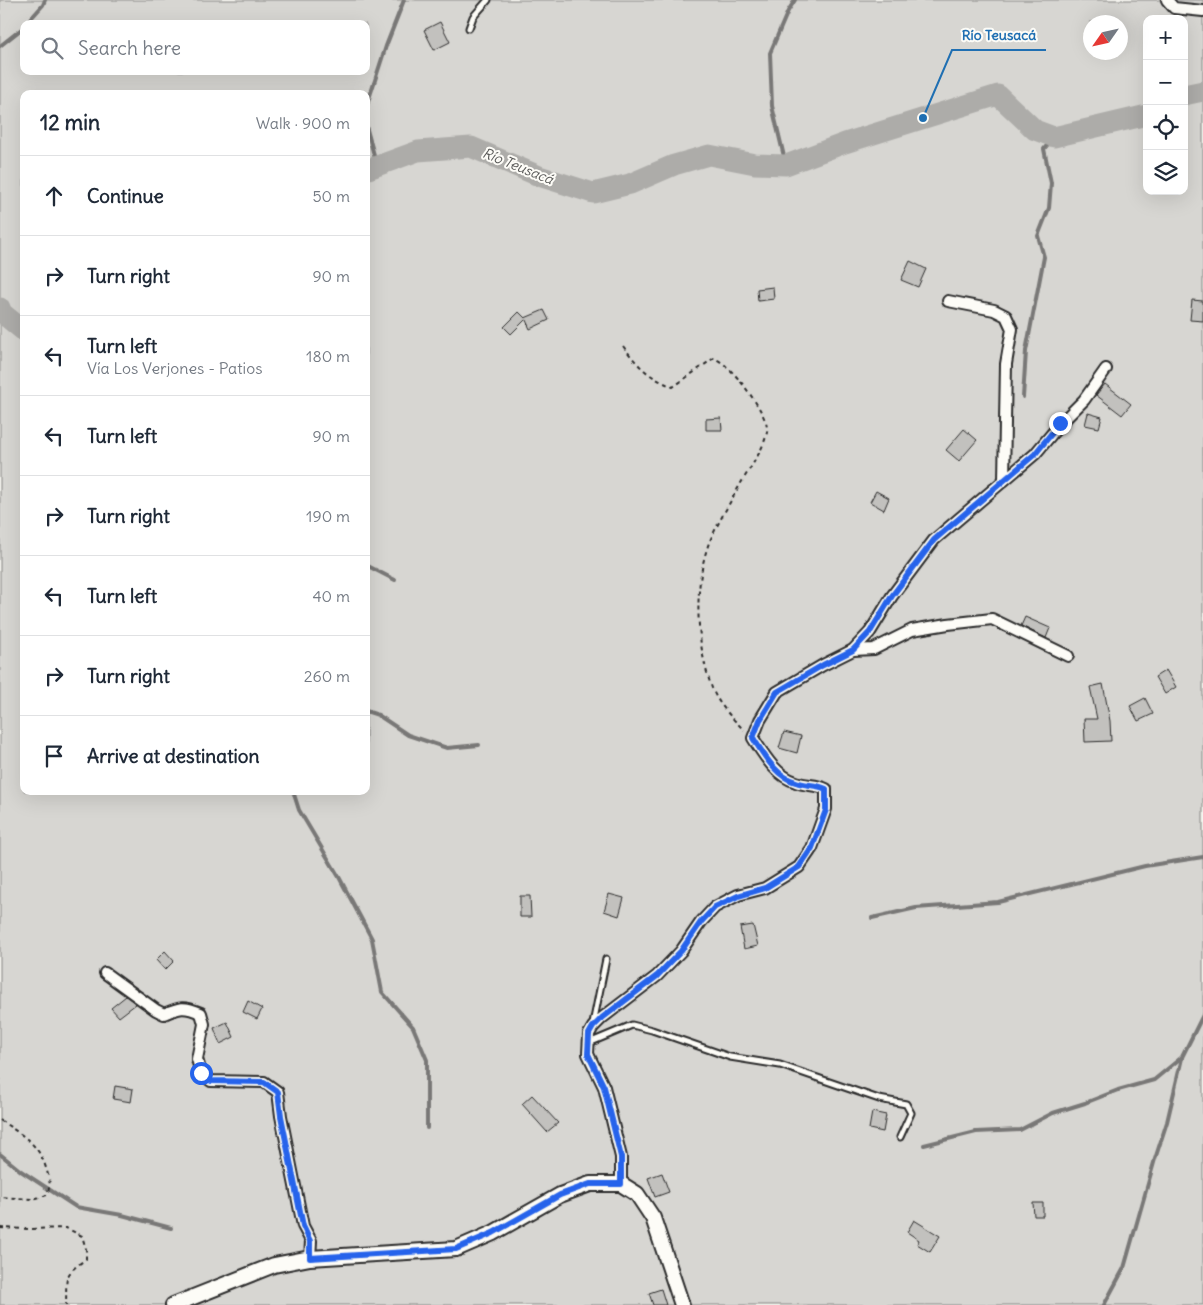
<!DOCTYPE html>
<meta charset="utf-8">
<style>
:root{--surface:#fff;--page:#f2f2f3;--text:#1f2937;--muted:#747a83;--line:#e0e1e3}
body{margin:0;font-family:Delius,sans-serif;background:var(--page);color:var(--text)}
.controls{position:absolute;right:15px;top:15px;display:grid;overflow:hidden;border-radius:10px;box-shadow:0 5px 20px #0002}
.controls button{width:45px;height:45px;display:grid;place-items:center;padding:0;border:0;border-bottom:1px solid var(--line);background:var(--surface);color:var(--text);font:25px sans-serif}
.compass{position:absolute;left:1083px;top:15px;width:45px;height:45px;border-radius:50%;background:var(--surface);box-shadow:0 5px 20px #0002;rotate:236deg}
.stop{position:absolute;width:15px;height:15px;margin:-11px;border:4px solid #2563eb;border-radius:50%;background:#fff}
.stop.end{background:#2563eb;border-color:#fff;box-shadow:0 1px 5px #0008}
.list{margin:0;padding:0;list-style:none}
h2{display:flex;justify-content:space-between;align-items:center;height:65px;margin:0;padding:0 20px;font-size:21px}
h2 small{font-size:16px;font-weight:400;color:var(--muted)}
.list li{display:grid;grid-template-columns:32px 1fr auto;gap:15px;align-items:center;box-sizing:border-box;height:80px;padding:0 20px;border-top:1px solid var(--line)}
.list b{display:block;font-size:19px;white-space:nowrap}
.list p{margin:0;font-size:16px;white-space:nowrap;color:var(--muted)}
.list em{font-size:16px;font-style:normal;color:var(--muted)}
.icon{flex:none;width:28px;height:28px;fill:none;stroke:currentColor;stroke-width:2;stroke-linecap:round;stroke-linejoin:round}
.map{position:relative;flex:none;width:1203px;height:1305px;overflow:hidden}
.search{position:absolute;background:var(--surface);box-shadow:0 5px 20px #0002;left:20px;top:20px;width:350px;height:55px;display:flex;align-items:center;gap:12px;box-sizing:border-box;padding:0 18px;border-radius:10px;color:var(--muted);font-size:19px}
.panel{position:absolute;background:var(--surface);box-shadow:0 5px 20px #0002;left:20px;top:90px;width:350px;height:705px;border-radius:10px}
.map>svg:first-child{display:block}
.green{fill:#d7d6d2;stroke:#81807e;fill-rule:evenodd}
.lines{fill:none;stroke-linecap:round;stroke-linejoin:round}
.stream{stroke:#797877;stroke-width:4}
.river{stroke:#adaca9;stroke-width:21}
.building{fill:#c2c1be;stroke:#2b2b2b}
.lane-casing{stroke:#2b2b2b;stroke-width:9}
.street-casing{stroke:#2b2b2b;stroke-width:14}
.secondary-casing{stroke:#2b2b2b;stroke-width:18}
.path{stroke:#2b2b2b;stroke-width:2;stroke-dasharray:4 4;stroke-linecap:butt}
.lane{stroke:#fdfcf7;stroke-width:5}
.street{stroke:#fdfcf7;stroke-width:10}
.secondary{stroke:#fdfcf7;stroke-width:14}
.route{stroke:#2563eb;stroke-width:6}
.labels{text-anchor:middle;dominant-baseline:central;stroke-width:4;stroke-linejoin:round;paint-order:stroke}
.water-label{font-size:14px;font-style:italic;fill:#585857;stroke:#fdfcf7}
.leader{fill:none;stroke:#1f6fb2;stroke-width:2}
.callout-dot{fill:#1f6fb2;stroke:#fdfcf7;stroke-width:2}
.callout-label{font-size:14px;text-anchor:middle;font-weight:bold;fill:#1f6fb2;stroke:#fdfcf7;stroke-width:4;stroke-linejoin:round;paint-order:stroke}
</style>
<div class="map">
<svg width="1203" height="1305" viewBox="0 0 1203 1305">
<rect width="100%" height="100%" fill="#f5f4ef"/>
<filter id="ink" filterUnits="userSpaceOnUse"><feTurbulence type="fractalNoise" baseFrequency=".02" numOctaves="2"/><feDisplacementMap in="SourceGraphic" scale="10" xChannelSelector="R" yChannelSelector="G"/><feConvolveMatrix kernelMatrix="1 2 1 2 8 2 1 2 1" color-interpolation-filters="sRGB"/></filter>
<g filter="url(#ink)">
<!-- green -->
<path class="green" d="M0,0H1203V1305H0ZM1147,19H1184V191H1147ZM1090,22H1120V52H1090ZM24,24H366V71H24ZM24,94H366V791H24Z"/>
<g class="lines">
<!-- stream -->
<g class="stream">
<polyline points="26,24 43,5 45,0"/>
<polyline points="0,46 24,27"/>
<polyline points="366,108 386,46 404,0"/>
<polyline points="366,126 377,166"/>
<polyline points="786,165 772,106 770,53 788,11 795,0"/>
<polyline points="1023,397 1026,351 1044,257 1038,236 1049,208 1051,183 1044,149 1054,137"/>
<polyline points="366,565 395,580"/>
<polyline points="366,711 378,715 408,735 447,748 479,745"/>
<polyline points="293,791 299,810 339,877 372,939 382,992 413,1027 427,1060 427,1128"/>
<polyline points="872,918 916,908 998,902 1145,866 1203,857"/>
<polyline points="924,1145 976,1132 1020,1130 1053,1113 1085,1103 1118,1090 1154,1080 1182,1057 1203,1015"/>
<polyline points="0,1154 21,1171 76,1207 122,1215 171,1228"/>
<polyline points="1104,1305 1124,1268 1155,1159 1167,1122 1182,1058"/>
</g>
<!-- river -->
<g class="river">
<polyline points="1184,95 1203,91"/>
<polyline points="366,170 418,151 471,147 539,176 593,193 630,184 674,165 709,155 755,164 786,165 845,143 998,95 1035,130 1054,137 1147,115"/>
<polyline points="0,308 2,313 24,331"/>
</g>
</g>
<!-- building -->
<g class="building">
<polygon points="440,22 450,42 434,50 424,30"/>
<polygon points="910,261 926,269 918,287 901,280"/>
<polygon points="773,287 774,299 758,301 757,289"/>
<polygon points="1192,300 1203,301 1203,321 1190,320"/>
<polygon points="544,310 549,320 530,329 525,318"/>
<polygon points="519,312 526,319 511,334 504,327"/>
<polygon points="1105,384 1131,404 1122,415 1096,395"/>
<polygon points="1088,413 1102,417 1099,428 1085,425"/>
<polygon points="721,418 722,430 706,430 706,419"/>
<polygon points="964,429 977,440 959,461 946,450"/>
<polygon points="876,491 889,498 884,510 870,502"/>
<polygon points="1025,617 1050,628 1046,638 1021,626"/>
<polygon points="1166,670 1176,687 1165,694 1155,677"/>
<polygon points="1103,684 1110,721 1111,741 1085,742 1084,719 1097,719 1090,687"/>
<polygon points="1145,698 1153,714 1138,721 1130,706"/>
<polygon points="784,732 801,736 797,753 779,748"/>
<polygon points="609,894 624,898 619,916 604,911"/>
<polygon points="520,896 530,896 531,917 520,917"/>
<polygon points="753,925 758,946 744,949 740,927"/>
<polygon points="165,951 174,961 165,970 156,960"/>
<polygon points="126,996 136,1004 119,1017 111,1008"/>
<polygon points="248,1001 262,1009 257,1019 243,1012"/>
<polygon points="227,1022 234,1037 220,1044 214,1028"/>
<polygon points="115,1086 133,1089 131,1102 113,1099"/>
<polygon points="532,1095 558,1123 547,1132 522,1104"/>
<polygon points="872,1112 886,1115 883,1132 869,1129"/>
<polygon points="662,1173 669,1192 655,1197 648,1178"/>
<polygon points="1033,1203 1043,1203 1043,1216 1034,1216"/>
<polygon points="914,1220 940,1236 930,1252 917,1244 919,1240 907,1232"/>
<polygon points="661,1289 666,1305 653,1305 649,1293"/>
</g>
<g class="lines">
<!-- lane casing -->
<g class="lane-casing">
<g id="lane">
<polyline points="469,28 473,17 488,0"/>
<polyline points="593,1024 606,959"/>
<polyline points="589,1043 632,1025 652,1030 730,1057 780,1065 879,1099 906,1104 911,1113 900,1137"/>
</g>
</g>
<!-- street casing -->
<g class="street-casing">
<g id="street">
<polyline points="1167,0 1174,8 1203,11"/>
<polyline points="948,301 994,310 1006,316 1012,329 1006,364 1004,480"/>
<polyline points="853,650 874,649 912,630 948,624 992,619 1068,656"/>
<path d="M105,973L156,1010L164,1014C180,1007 184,1006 201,1013L204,1024L197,1059L201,1073L211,1081L264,1082L278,1092L281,1116L303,1226L311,1241L310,1258"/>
<path d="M621,1184V1157L604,1087L588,1054L589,1034L593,1027L602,1018L657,976L681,951L701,922L715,907L738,895L765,888L799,867L812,848L826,809V789C816,784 806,786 796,782C776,776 764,755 753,738L760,720L777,692L823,665L853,650L870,632L892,596L934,540L1035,454L1061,423L1084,400L1106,369"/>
</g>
</g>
<!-- secondary casing -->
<g class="secondary-casing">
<polyline id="secondary" points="173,1305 274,1265 310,1258 456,1249 493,1233 560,1195 590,1184 621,1184 637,1194 653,1218 682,1305"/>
</g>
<!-- path -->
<g class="path">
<path d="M623,346C640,368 647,376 673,387L714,358C718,360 723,363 726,366C738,376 770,417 767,432C764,449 750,468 741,483C732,499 716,526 709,543C693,586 696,645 712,688C718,704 732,718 744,730"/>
<path d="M0,1120C21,1135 38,1142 46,1168C50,1181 51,1183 47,1195L33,1199L0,1197"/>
<path d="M0,1228L29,1229L66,1228L82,1236L86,1249V1259C62,1276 67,1277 66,1305"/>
</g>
<!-- lane -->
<use href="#lane" class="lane"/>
<!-- street -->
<use href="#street" class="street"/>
<!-- secondary -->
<use href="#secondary" class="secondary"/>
</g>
</g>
<g class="lines" filter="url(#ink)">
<!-- route -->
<path class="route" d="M201,1073L211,1081L264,1082L278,1092L281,1116L303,1226L310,1241V1258L456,1249L493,1233L560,1195L590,1184H621V1157L604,1087L588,1054L589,1034L593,1027L602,1018L657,976L681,951L701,922L715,907L738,896L765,888L799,867L812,848L826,810V789C816,784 806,786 796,782C776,777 764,755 753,738L760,720L777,692L823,665L853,650L870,632L892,596L934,540L1035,454L1060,423"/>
</g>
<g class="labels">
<!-- water labels -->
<g class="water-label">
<text transform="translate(518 166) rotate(22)">Río Teusacá</text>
</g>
</g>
<!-- callouts -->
<path class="leader" d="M923 118L952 50H1046"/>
<circle class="callout-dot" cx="923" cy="118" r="5"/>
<g class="callout-label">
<text x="999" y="40">Río Teusacá</text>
</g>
</svg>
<div class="controls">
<button>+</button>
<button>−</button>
<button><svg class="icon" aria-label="locate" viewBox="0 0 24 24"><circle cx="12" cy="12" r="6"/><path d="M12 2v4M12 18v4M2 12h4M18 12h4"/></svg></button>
<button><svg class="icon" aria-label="layers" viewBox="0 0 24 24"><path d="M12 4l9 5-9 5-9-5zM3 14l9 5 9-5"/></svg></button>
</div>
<svg class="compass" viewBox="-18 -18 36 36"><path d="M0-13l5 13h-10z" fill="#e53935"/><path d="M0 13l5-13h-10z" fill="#747a83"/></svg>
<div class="stop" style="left:201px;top:1073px"></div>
<div class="stop end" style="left:1060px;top:423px"></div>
<div class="search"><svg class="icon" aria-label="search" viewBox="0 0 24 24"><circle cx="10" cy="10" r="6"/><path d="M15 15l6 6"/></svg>Search here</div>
<section class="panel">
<h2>12 min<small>Walk · 900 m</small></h2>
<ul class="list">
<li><svg class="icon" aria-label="ahead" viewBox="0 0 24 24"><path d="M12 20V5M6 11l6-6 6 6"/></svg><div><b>Continue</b></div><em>50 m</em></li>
<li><svg class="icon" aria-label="right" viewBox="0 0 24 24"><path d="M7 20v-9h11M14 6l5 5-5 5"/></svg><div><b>Turn right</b></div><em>90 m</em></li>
<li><svg class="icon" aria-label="left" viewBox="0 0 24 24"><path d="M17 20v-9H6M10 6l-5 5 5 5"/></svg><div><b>Turn left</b><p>Vía Los Verjones - Patios</p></div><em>180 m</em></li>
<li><svg class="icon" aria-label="left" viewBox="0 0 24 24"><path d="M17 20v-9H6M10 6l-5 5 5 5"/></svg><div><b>Turn left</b></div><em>90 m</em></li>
<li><svg class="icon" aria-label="right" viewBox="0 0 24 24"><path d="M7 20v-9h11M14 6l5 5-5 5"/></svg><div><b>Turn right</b></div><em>190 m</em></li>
<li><svg class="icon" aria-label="left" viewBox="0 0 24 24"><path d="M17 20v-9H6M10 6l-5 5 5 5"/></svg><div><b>Turn left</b></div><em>40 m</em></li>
<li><svg class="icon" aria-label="right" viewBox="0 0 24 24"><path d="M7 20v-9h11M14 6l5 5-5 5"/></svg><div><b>Turn right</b></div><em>260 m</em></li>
<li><svg class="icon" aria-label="arrive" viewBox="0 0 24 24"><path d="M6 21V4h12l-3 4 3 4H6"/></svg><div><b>Arrive at destination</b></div></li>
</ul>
</section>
</div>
